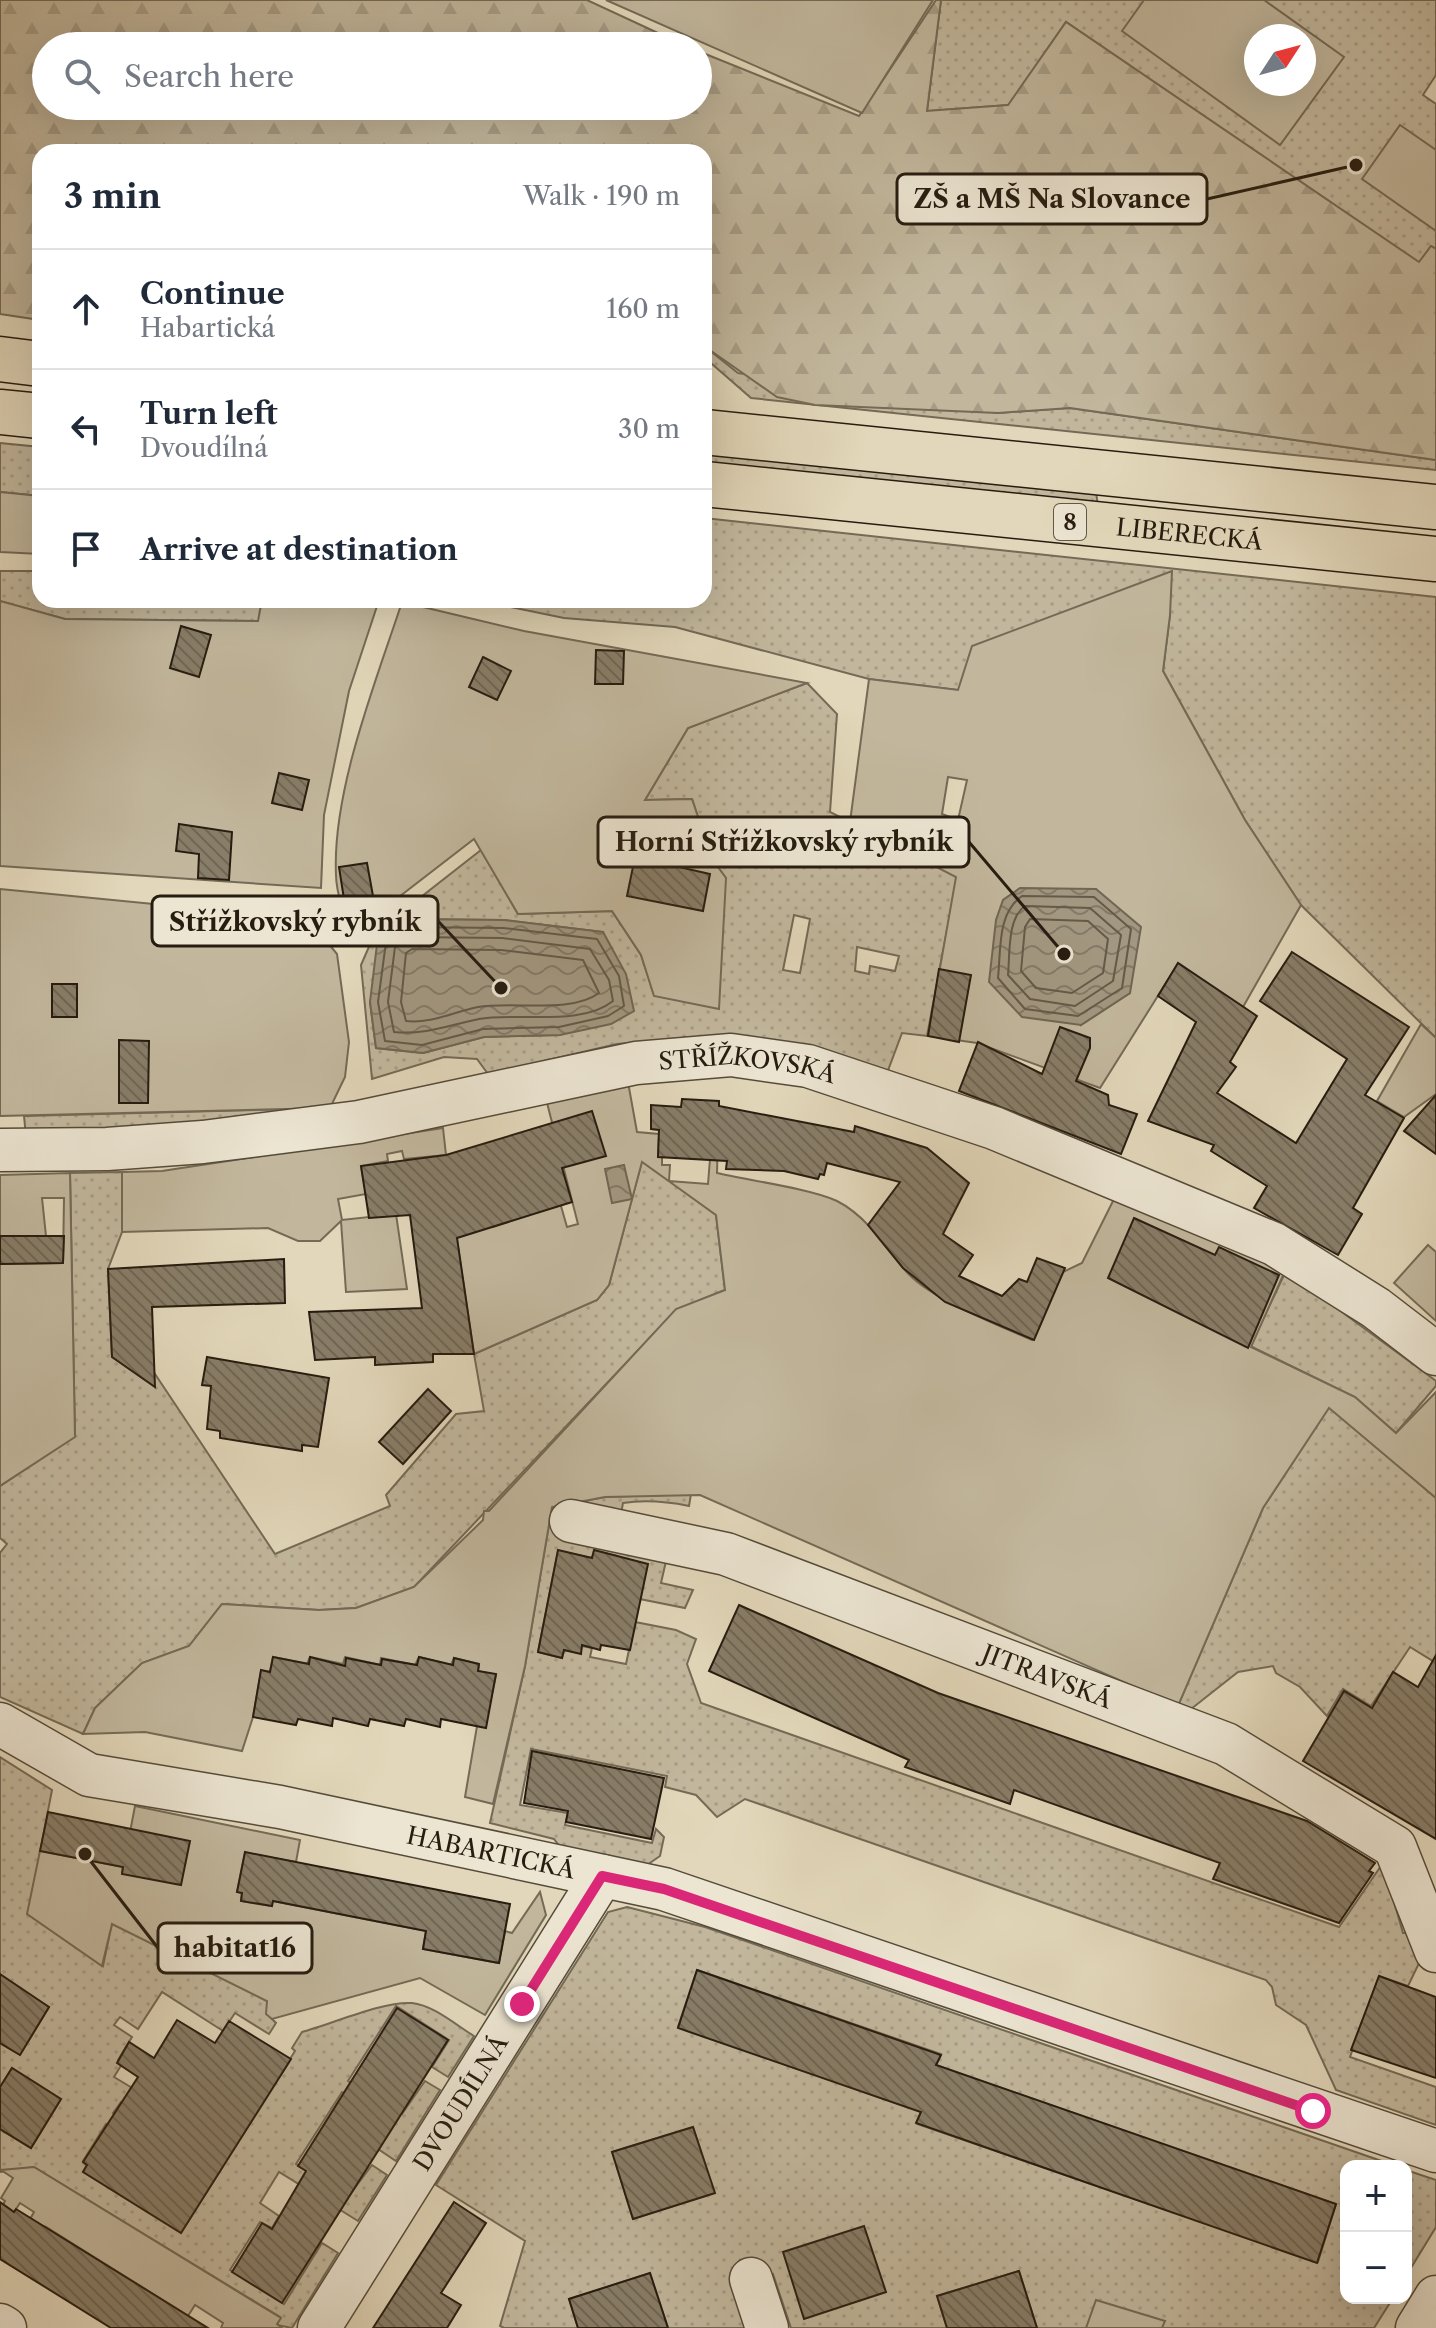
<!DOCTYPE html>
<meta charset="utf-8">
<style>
:root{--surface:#fff;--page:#f2f2f3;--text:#1f2937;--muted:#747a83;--line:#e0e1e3}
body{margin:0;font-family:"Libre Caslon Text",serif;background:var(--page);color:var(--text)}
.controls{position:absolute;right:24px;bottom:24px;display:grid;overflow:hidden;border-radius:16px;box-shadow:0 8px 32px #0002}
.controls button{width:72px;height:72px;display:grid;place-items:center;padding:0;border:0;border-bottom:2px solid var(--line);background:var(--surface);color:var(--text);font:40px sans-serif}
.compass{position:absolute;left:1244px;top:24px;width:72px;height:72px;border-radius:50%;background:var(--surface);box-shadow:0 8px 32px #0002;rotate:54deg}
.stop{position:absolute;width:24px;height:24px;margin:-18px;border:6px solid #db2777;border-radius:50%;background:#fff}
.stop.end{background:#db2777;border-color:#fff;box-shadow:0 2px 8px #0008}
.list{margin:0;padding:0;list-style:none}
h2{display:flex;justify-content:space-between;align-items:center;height:104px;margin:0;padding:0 32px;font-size:34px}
h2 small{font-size:26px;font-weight:400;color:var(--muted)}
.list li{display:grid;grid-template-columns:52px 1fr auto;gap:24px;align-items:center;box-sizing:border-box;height:120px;padding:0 32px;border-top:2px solid var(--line)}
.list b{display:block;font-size:30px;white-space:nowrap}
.list p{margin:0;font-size:26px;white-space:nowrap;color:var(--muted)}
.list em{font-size:26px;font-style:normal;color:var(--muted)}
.icon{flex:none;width:44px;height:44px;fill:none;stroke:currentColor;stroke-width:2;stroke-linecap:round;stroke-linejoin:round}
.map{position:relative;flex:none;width:1436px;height:2328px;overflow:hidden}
.search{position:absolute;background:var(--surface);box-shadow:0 8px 32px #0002;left:32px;top:32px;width:680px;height:88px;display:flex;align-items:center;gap:20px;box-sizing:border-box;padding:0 28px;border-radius:44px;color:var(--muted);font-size:30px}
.panel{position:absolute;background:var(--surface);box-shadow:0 8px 32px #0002;left:32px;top:144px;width:680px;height:464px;border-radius:24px}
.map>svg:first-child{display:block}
.grass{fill:url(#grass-dots);stroke:#746a56;stroke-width:2;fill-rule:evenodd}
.forest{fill:url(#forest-firs);stroke:#746a56;stroke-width:2}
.green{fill:#c2b79d;stroke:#746a56;stroke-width:2;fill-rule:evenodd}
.water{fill:url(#water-waves);stroke:#706653;stroke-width:2}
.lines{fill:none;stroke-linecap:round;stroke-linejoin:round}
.shore{stroke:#645a48;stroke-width:2}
.building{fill:url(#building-back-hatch);stroke:#261c10;stroke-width:2}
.minor-casing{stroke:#554b3a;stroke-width:45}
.highway-casing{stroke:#261c10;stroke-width:47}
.minor{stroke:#ece5d2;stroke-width:42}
.highway{stroke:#e2d7ba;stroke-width:44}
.route{stroke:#db2777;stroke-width:10}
.labels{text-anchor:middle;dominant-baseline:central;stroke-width:8;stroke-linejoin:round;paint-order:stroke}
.shield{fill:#ece5d2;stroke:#61584a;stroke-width:2}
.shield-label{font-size:22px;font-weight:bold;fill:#261c10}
.street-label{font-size:24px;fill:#261c10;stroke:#ece5d2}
.leader{fill:none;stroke:#261c10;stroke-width:3}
.callout-dot{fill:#261c10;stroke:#ece5d2;stroke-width:3}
.callout{fill:#ece5d2;stroke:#261c10;stroke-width:3}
.callout-label{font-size:26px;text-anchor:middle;font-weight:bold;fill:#261c10}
</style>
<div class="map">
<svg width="1436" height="2328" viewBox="0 0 1436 2328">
<defs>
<pattern id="grass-dots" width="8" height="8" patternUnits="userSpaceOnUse" patternTransform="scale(2)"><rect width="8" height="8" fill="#c2b79d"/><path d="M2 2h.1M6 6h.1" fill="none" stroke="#a79d86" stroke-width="1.8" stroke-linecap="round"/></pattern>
<pattern id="forest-firs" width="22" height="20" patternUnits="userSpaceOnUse" patternTransform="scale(2)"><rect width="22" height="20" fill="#c2b79d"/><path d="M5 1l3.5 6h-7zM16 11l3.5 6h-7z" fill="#a79d86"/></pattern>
<pattern id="water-waves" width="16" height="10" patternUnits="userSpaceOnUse" patternTransform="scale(2)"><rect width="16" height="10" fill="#a29780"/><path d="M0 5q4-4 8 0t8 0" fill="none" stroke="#847a67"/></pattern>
<pattern id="building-back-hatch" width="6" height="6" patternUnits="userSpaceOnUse" patternTransform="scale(2)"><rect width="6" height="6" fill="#887d68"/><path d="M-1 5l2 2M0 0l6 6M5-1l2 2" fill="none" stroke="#6f6654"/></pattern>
</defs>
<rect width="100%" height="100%" fill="#e2d7ba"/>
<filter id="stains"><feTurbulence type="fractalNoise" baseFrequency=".0025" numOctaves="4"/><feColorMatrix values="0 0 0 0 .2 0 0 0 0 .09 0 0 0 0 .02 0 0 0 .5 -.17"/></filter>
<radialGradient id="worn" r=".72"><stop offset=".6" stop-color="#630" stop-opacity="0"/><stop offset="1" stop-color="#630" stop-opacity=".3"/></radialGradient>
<!-- grass -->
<g class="grass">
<path d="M941,0H1436V75L1423,95L1436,104V249L1431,246L1419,263L1066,22L1009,105L927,111ZM1256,36H1304V84H1256Z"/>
<polygon points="704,346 738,373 998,413 1070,408 1436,460 1436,470 751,398 704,357"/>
<polygon points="0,443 40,447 40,496 0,492"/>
<polygon points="704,451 1096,492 1098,506 704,465"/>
<polygon points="704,518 1436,597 1436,1038 1301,905 1245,820 1163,671 1170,615 958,690 869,679 675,627 564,618 477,600 704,600"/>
<polygon points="0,571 40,571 40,600 262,600 259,621 65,619 0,601"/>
<path d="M807,683L837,714L830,812L957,877L927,1036L902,1033L887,1073L692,1037L617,1044L488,1074L477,1059L444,1057L372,1079L361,965L375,933L481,850L518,914L612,911L641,955L654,995L726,878L712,859L692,799L645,800L688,728ZM794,915L810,919L800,973L783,970ZM402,919L504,920L603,932L560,1035L484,1037L423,1053L376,1048L370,1002ZM857,947L899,956L895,971L870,966L869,974L855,971Z"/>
<polygon points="330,1108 142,1133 26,1136 24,1116"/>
<polygon points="642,1161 716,1215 725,1290 676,1310 414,1587 356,1608 319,1610 222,1604 189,1646 142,1663 95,1708 83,1734 0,1697 0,1553 7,1544 0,1538 0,1486 75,1436 70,1173 122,1172 122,1232 108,1269 112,1357 147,1381 155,1374 275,1554 390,1506 386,1495 456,1414 484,1411 474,1354 597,1300 609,1285"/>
<polygon points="1286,1271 1436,1381 1436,1386 1396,1433 1355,1397 1250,1346"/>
<polygon points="1329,1407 1436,1498 1436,1663 1410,1647 1371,1706 1343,1689 1327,1716 1300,1687 1276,1673 1273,1666 1238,1672 1186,1713 1176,1710 1263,1508"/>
<path d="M691,1494L689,1506C669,1502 643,1500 623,1503L621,1514L666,1561L661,1583L693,1590L685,1608L640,1599L618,1556L596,1551V1547L592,1558L558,1551L538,1652L562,1658L564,1650L580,1653L582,1646L592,1648L590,1657L626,1664L635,1622L676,1630L696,1639L687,1664L701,1703L1339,1927L1383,1863L1403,1933H1411L1422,1957L1408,1986L1379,1976L1350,2057L1436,2087V2125L1336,2090L1306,2025L1276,2005L1272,1987L1266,1980L745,1799L717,1817L696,1795L665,1787L667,1776L531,1749L520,1805L568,1813L565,1825L652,1843L656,1829L664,1837L660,1856L647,1865L560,1847L554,1839L490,1823L525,1666L552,1507L605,1497Z"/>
<path d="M0,1757L52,1790L28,1914L103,1966L112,1923L267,2001V2014L276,2023L269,2034L235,2013L223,2031L162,1992L138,2029L120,2017L114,2025L132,2037L118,2060L122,2064L114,2077L134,2089L125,2104L121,2102L113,2113L117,2116L111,2126L106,2124L83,2161L87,2165L83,2172L181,2233L295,2051L292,2048L302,2032C332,2024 383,2001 412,2003C433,2005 456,2025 474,2036L448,2077L432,2067L449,2040L396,2006L348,2081L402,2114L425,2081L440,2090L396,2161L378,2149L393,2124L342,2092L296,2164L348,2197L372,2165L387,2175L358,2221L279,2172L260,2203L279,2216L272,2228L260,2222L230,2270L284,2304L322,2243L338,2253L292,2328L277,2325L280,2317L34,2167L0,2172V2129L31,2148L61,2099L12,2068L0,2087V2043L20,2055L49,2007L0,1976Z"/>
<path d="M627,1907L705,1927L1396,2166H1346V2298H1393L1374,2328H1037L1019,2271L937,2296L947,2328H791L773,2274L738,2288L751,2328H668L650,2273L569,2299L578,2328H504L500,2326L525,2241L436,2185L608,1912ZM697,1970L941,2054L936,2065L1336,2204L1318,2262L917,2124L921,2112L678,2027ZM693,2127L714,2193L633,2219L612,2152Z"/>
<polygon points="1406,2170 1436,2180 1436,2227 1406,2276"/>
</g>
<!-- forest -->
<polygon class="forest" points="0,0 587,0 686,46 46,46 46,106 698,106 698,51 859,116 936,0 941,0 927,111 1008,105 1066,22 1419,262 1431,246 1436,249 1436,460 1070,408 998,413 815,405 777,397 704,346 704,152 40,152 40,320 0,314"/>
<!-- green -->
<g class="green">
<polygon points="606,0 933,0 862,113"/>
<path d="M1144,0H1264L1344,57L1280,145L1122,31ZM1256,36H1304V84H1256Z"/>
<polygon points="1400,125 1436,150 1436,231 1362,179"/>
<polygon points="0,492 40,496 40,554 0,552"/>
<path d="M1172,571L1170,615L1163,671L1245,820L1301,905L1243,1007L1178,964L1100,1088L977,1043L928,1036L956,877L850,822L869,679L958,690L972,646ZM948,777L967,780L958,820L942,814ZM1096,889L1130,993L1081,1025L1075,891Z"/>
<polygon points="262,600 379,600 349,691 324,815 321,888 0,866 0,601 65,619 258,621"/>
<path d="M402,602L524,631L807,683L688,728L645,800L692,799L712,859L726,878L719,1009L654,996L641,955L612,911L518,914L474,839L360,927L344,917C341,904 336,889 336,875C332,791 376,681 402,602Z"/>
<polygon points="0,889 276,916 314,926 337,954 349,1042 345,1077 330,1108 0,1116"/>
<polygon points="1421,1024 1436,1038 1436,1094 1404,1117 1377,1101"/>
<path d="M628,1082L637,1132L659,1134L658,1157H662V1165H670L669,1181L708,1184L710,1159L718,1137L717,1173C747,1180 812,1189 837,1201C865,1215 886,1246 904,1269C926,1297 993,1323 1032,1340L1063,1272L1082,1263L1115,1197L1285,1271L1251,1347L1355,1397L1396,1433L1436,1392V1498L1329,1408L1263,1508L1178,1706L700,1495L605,1497L552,1507L525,1666L493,1804L465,1797L477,1726L485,1727L496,1675L478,1671L479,1664L454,1658L451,1665L419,1657L415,1665L381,1658L380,1665L345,1657L343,1664L310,1657L307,1664L273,1657L270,1672L261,1671L253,1717L242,1751L145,1732L83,1734L95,1708L142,1663L189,1646L222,1604L319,1610L356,1608L414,1587L483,1520L484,1511H489L676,1309L725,1290L716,1215L642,1162L609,1285L597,1300L474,1354L452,1207L493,1227L529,1215L559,1199L567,1227L578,1224L546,1099Z"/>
<polygon points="443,1128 446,1155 404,1159 402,1151 387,1154 388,1161 361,1166 366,1194 338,1199 342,1220 396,1214 407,1289 346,1292 341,1221 320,1241 298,1241 268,1228 122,1232 122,1172 162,1171"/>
<polygon points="70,1173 75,1437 0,1486 0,1264 63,1263 64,1198 42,1198 46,1236 0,1236 0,1175"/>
<polygon points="1428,1245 1436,1252 1436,1321 1394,1283"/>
<polygon points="135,1806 300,1840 296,1862 245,1853 237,1892 242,1893 241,1901 271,1906 273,1901 426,1931 423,1949 499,1963 505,1931 512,1933 540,1892 546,1915 485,2015 420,1978 272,2019 266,2014 267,2001 112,1924 102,1966 27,1914 40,1851 123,1867 122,1874"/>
<polygon points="34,2167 281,2318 277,2324 282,2328 221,2328 223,2323 195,2305 188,2316 46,2227 29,2221 34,2212 20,2203 14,2212 3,2205 5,2201 1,2198 13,2178 1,2170"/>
<polygon points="1096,2300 1165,2321 1162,2328 1086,2328"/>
</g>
<!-- water -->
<g class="water">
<polygon points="1020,888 1096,889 1141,927 1130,993 1081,1025 1022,1017 989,982 996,920 1003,900"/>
<polygon points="402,919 504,920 603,932 626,974 634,1011 611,1024 560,1035 484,1037 423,1053 376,1048 370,1002 378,936"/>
<polygon points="624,1165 632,1199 612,1203 605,1169"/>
</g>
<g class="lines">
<!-- shore -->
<g class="shore">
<path d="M1022,896L1094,897L1131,929L1122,988L1078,1016L1025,1009L998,978C1001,950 997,913 1022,896Z"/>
<path d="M1025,906L1090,908L1121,935L1113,981L1075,1006L1030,999L1008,975C1010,955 1007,918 1025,906Z"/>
<polygon points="1030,919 1088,921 1108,939 1103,973 1072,993 1036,988 1021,971 1025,927"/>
<polygon points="405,927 503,928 597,939 619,976 624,1006 608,1016 559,1027 483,1029 422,1045 385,1041 378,1002 386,942"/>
<path d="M408,937L502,938L590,949L609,980L613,1001C581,1027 518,1012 479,1019C449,1025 426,1035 394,1032L388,1002L395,947Z"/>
<path d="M412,949L501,950L583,960L599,993C571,1014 512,1001 478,1007C453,1012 431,1024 406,1021L401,1002L406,953Z"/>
</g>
</g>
<!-- building -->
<g class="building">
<polygon points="181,626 211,635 199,677 170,668"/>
<polygon points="596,650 624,651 623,684 595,684"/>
<polygon points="483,657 511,671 497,700 469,687"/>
<polygon points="279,773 309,780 302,810 272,803"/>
<polygon points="179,824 232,832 229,880 198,878 199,854 176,851"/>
<polygon points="635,857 710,874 703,911 627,896"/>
<polygon points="367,863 375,907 346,912 339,867"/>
<polygon points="1292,952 1409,1027 1365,1095 1404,1118 1353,1208 1362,1214 1338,1255 1254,1208 1267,1186 1211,1151 1214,1145 1148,1121 1196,1022 1158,996 1178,963 1257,1016 1230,1062 1236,1067 1217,1093 1296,1143 1347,1059 1260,1001"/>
<polygon points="939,969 971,975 959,1042 928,1036"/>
<rect x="52" y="984" width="25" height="33"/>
<polygon points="1060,1027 1090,1038 1090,1048 1076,1081 1108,1095 1109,1105 1137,1114 1121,1154 959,1091 978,1042 1042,1074"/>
<polygon points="119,1040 149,1041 148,1103 119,1103"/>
<polygon points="1436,1095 1436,1154 1404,1131"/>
<polygon points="682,1099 719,1101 719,1106 854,1132 855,1126 927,1148 969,1183 943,1234 973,1255 959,1276 1002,1296 1019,1279 1027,1282 1037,1258 1065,1268 1034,1340 945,1302 903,1268 868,1225 900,1182 827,1163 824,1175 820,1174 818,1179 784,1171 726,1169 727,1161 658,1157 659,1130 651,1129 651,1105 681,1107"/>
<polygon points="592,1111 606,1156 562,1168 572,1202 457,1238 474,1354 433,1354 433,1362 375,1365 375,1357 315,1360 309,1312 422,1308 410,1215 369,1218 361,1166 446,1155"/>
<polygon points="1134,1218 1215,1255 1219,1247 1279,1275 1248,1348 1108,1278"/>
<polygon points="0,1236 64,1236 63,1263 0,1264"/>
<polygon points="284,1259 285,1303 152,1307 155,1387 112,1357 108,1269"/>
<polygon points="207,1357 329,1378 318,1447 302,1445 302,1451 220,1438 220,1431 207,1429 211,1386 202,1385"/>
<polygon points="428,1389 451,1411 403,1464 379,1442"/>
<polygon points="558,1550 592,1558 594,1550 648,1564 630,1650 601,1645 600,1650 582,1645 581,1654 564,1650 562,1658 538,1652"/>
<polygon points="739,1605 938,1693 1307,1821 1375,1863 1369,1871 1373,1873 1339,1923 1213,1879 1220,1863 1014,1790 1010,1804 905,1767 909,1760 709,1671"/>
<polygon points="1436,1655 1436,1839 1303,1761 1344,1691 1372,1708 1393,1672 1418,1687"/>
<polygon points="273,1657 309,1664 310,1657 345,1666 346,1658 381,1665 382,1659 417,1665 419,1657 453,1665 454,1658 479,1664 478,1671 496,1674 486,1728 441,1719 440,1727 406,1719 404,1726 370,1719 368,1726 333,1718 332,1726 298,1719 296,1725 253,1717 261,1670 270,1672"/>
<polygon points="532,1751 664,1778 651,1839 566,1822 568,1811 524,1803"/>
<polygon points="48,1812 190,1841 181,1885 122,1874 123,1867 40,1851"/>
<polygon points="245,1852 510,1904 499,1963 423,1949 426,1931 273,1901 272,1906 241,1901 242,1893 237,1892"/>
<polygon points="697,1970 941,2055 936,2065 1336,2204 1317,2263 916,2123 921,2112 678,2028"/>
<polygon points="0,1974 49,2007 20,2055 0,2043"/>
<polygon points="1379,1976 1436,1997 1436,2078 1351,2050"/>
<polygon points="397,2008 448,2040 282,2303 232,2272 262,2223 272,2229 306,2171 298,2166"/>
<polygon points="177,2020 215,2043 229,2021 291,2059 181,2233 83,2172 87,2165 83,2162 138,2077 117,2063 129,2042 154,2058"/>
<polygon points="12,2068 61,2099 31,2148 0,2129 0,2087"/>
<polygon points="693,2127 715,2193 633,2219 612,2152"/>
<polygon points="0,2202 14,2212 16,2209 208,2328 111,2328 0,2259"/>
<polygon points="454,2202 486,2223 441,2293 461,2305 447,2328 373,2328"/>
<polygon points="864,2226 886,2292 804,2319 783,2252"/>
<polygon points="1019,2271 1037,2328 947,2328 937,2296"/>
<polygon points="650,2273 668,2328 578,2328 569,2299"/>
</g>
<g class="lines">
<!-- minor casing -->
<g class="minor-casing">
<g id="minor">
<path id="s1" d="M0,1150L107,1149L203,1142L359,1122L636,1063L731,1055L808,1066L994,1128L1274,1244L1376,1308L1436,1354"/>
<path id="s2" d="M571,1521L726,1554L1226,1744L1395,1847L1436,1951"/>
<path id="s3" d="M0,1724L89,1775L280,1807L664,1889L1436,2151"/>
<polyline points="751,2279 767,2328"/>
<polyline points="0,2325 5,2328"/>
<path id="s4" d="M319,2328L602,1876"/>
<polyline points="1417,2328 1436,2297"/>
</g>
</g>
<!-- highway casing -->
<g class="highway-casing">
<g id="highway">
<polyline points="0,359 40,364"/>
<polyline points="0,412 40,416"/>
<polyline points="704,432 1436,507"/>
<path id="s5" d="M704,484L1436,559"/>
</g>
</g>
<!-- minor -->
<use href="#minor" class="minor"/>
<!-- highway -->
<use href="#highway" class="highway"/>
</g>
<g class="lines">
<!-- route -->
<polyline class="route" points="522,2004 602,1876 664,1889 1313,2111"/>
</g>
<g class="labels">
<!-- shield labels -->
<rect class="shield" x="1054" y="504" width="32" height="36" rx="6"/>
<g class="shield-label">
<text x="1070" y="522">8</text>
</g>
<!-- street labels -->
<g class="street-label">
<text stroke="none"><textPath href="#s5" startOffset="488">LIBERECKÁ</textPath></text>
<text stroke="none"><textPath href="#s1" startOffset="756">STŘÍŽKOVSKÁ</textPath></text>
<text stroke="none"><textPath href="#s2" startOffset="502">JITRAVSKÁ</textPath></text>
<text stroke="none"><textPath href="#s3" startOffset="512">HABARTICKÁ</textPath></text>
<text stroke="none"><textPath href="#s4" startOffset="266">DVOUDÍLNÁ</textPath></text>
</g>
</g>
<!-- callouts -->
<path class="leader" d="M1356 165L1207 199M1064 954L969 842M501 988L438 921M85 1854L158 1948"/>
<g class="callout-dot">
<circle cx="1356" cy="165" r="8"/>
<circle cx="1064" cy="954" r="8"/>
<circle cx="501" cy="988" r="8"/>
<circle cx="85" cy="1854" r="8"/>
</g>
<g class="callout">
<rect x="897" y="174" width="310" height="50" rx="8"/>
<rect x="598" y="817" width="371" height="50" rx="8"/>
<rect x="152" y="896" width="286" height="50" rx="8"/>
<rect x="158" y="1923" width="154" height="50" rx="8"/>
</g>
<g class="callout-label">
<text x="1052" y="208">ZŠ a MŠ Na Slovance</text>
<text x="784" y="851">Horní Střížkovský rybník</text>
<text x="295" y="931">Střížkovský rybník</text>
<text x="235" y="1957">habitat16</text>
</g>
<rect width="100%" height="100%" filter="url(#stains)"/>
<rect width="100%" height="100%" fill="url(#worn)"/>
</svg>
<div class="controls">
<button>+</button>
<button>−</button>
</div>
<svg class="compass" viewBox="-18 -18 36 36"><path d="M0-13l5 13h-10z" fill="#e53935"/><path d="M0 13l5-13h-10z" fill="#747a83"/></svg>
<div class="stop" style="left:1313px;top:2111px"></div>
<div class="stop end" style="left:522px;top:2004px"></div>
<div class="search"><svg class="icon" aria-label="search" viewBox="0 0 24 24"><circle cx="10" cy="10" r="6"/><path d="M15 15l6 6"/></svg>Search here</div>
<section class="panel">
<h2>3 min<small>Walk · 190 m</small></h2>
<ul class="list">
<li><svg class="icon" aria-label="ahead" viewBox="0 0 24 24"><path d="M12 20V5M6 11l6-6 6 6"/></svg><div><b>Continue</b><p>Habartická</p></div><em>160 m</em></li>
<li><svg class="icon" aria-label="left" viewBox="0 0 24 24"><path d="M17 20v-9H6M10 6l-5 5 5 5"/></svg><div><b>Turn left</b><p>Dvoudílná</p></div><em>30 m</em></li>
<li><svg class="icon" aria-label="arrive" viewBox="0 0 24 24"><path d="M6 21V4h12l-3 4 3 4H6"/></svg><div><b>Arrive at destination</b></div></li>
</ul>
</section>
</div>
